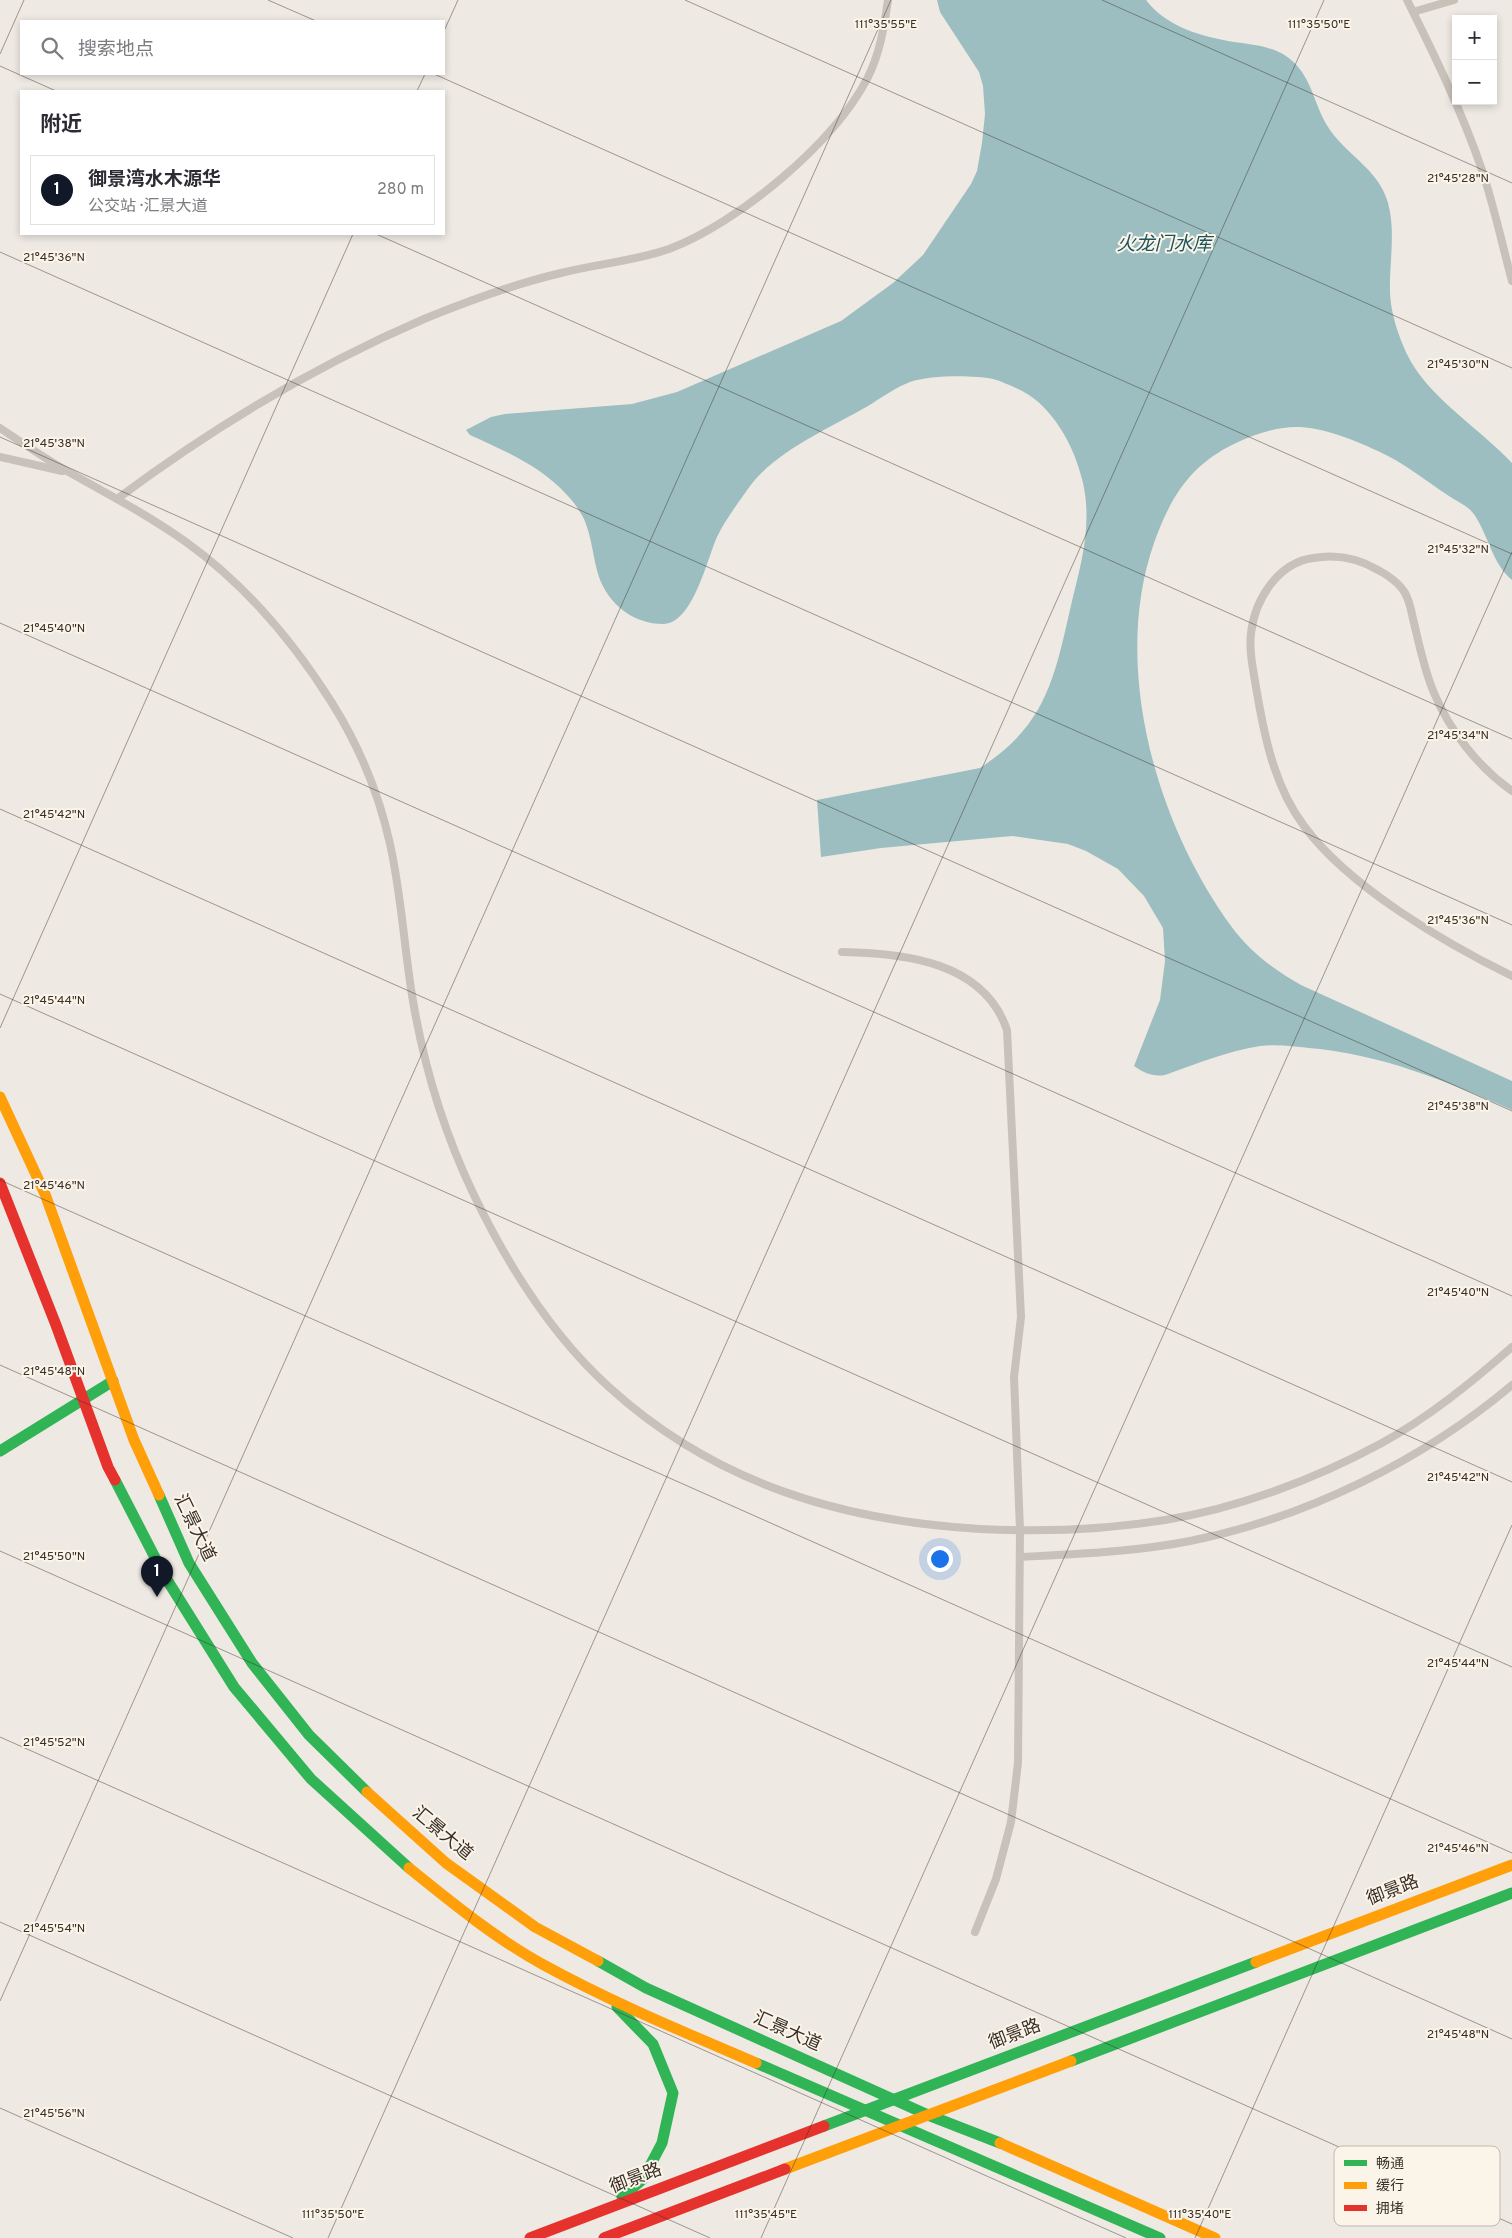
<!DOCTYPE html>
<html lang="zh">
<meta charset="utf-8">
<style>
:root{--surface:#fff;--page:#f7f7f7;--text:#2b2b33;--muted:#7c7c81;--line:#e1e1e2;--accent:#111827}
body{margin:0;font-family:Overpass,"Noto Sans SC",sans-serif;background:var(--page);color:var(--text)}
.controls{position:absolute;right:15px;top:15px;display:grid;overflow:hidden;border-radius:0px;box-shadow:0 2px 8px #0003}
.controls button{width:45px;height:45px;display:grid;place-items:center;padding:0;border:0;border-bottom:1px solid var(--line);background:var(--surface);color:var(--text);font:25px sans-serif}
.you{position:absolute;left:939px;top:1558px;width:18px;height:18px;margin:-12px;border:4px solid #fff;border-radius:50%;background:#1a73e8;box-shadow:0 0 0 8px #1a73e833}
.badge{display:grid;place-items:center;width:32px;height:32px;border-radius:50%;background:var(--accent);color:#fff;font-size:16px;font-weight:700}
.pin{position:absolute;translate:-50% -41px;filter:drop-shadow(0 1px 2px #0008)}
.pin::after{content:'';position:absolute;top:26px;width:18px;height:15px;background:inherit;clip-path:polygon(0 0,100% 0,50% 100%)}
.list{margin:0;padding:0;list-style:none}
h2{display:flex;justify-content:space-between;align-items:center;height:65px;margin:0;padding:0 20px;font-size:21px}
h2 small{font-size:16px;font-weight:400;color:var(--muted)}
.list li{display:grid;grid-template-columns:32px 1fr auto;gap:15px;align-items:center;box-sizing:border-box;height:70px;margin:0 10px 10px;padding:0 10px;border:1px solid var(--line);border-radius:0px}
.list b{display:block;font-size:19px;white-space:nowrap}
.list p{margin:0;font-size:16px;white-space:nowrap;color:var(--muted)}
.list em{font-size:16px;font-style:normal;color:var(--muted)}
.icon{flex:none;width:28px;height:28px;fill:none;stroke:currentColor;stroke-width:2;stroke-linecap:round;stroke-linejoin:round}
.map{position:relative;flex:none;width:1512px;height:2238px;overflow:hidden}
.search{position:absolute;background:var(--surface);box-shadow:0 2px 8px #0003;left:20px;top:20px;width:425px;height:55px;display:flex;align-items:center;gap:12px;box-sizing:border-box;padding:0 18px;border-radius:0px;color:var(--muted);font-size:19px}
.panel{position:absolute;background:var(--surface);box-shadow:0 2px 8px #0003;left:20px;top:90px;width:425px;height:145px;border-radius:0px}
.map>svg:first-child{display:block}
.water{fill:#9cbec0}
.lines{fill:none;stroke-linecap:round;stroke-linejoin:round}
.lane{stroke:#c8c1ba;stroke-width:8}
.fast{stroke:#30b455;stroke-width:11}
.slow{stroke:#ff9f0a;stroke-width:11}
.jam{stroke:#e5322d;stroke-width:11}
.ticks{fill:none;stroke:#392f28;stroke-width:1;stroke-opacity:0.45}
.labels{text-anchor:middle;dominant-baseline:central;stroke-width:4;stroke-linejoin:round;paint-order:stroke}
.street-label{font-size:18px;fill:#392f28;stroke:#fbf4e9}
.water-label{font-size:19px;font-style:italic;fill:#1b545d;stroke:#fbf4e9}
.key{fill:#fbf4e9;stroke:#c1b9af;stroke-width:1}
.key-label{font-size:14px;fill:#392f28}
.ticks-label{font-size:12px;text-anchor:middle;fill:#392f28;stroke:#fbf4e9;stroke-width:4;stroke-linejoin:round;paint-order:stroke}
</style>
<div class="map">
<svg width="1512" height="2238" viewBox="0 0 1512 2238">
<rect width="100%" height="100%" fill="#eee9e2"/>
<!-- water -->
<path class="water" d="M937,0H1146C1166,26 1197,35 1228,41C1258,46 1283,45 1302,72C1314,89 1317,112 1330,130C1348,156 1379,170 1388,203C1396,232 1389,263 1390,293C1391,316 1401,345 1413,365C1435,401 1482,431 1512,463V580C1492,564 1488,533 1473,513C1468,506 1456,501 1449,496C1429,483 1409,467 1388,456C1362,443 1330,429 1300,427C1278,426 1254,434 1234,444C1190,465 1170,498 1154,543C1111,666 1156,823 1231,926C1250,952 1274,970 1301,985L1512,1081V1110C1446,1081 1381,1054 1309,1048C1294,1046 1275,1044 1260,1046C1228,1051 1196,1064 1165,1075C1153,1077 1144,1073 1134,1066L1160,1000L1165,961L1163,928L1144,896L1118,869L1086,851L1068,844L1012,836L881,848L821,857L817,800L980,768C1048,724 1055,675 1072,601C1082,561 1092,523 1083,483C1075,447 1052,403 1016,388C1009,385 1001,381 993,379C973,375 930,375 910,382C896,387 881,398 868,406C830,428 776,451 750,486C739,502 725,520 717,537C707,559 693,624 663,624C634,624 609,605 599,577C593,559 592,537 584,519C580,511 573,501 567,495C541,466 505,451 470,435L466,430L491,417L505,414L632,404L677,392L841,321L893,283L923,255L971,184L977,171L982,143L985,114L983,86L979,72L940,12Z"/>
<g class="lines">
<!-- lane -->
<g class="lane">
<path d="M1407,0C1435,56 1462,112 1482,170C1494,206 1502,244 1512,281"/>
<polyline points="1413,12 1454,0"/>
<path d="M0,428C24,444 48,461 74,475C112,496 151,517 186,542C246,585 293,641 332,703C359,746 379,794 390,844C401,893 404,945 412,995C423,1063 443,1130 473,1193C507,1264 551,1335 610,1388C715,1483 841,1521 980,1529C1041,1532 1104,1530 1165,1520C1239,1508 1315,1479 1380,1444C1428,1418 1472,1382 1512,1347"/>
<polyline points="0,457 62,471"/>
<path d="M117,499C212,428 315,366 424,319C468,301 514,284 561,273C597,264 634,261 669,249C738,223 833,144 867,79C880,54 884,27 888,0"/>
<path d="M1512,791C1478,767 1450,731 1434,693C1424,670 1419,643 1413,619C1411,610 1410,602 1405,593C1400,584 1388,575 1378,570C1358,558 1335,554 1313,558C1278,563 1255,599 1251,633C1249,651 1253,669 1256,687C1264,735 1274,786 1304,826C1349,887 1445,943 1512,976"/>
<path d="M842,952C905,953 984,962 1007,1030L1021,1317L1014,1377L1020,1530L1018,1763L1011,1822L996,1879L975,1932"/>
<path d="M1020,1557C1077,1554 1134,1552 1190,1541C1305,1518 1422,1461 1512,1385"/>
</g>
<!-- fast -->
<g class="fast">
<polyline points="0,1451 113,1381"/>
<polyline points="115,1480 164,1575 234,1687 311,1779 409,1868"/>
<polyline points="159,1495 189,1563 252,1663 309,1735 367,1792"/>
<polyline points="598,1961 646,1988 928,2115 1000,2143"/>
<polyline points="617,2007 653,2044 673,2093 662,2143 643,2179 622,2197"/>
<polyline points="1071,2061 1512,1893"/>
<polyline points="756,2063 1160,2238"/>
<polyline points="824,2126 1256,1962"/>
</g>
<!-- slow -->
<g class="slow">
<polyline points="0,1097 45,1194 134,1440 159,1495"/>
<polyline points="367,1792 446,1863 535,1927 598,1961"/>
<path d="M409,1868C451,1902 495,1938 542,1964C611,2002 684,2032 756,2063"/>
<polyline points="1256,1962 1512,1865"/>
<polyline points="1000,2143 1215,2238"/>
<polyline points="785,2169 1071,2061"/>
</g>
<!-- jam -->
<g class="jam">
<polyline points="0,1183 56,1325 108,1467 115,1480"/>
<polyline points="530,2238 824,2126"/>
<polyline points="604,2238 785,2169"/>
</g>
</g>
<!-- ticks -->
<path class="ticks" d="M268,0L316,21M685,0L1512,368M1102,0L1512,183M444,31L458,0M0,54L24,0M0,66L56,91M434,74L1512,554M417,91L425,74M376,234L1512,739M0,252L1512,925M0,437L1512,1111M0,623L1512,1296M0,809L1512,1482M0,994L1512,1667M0,1028L353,234M0,1180L1512,1853M0,1365L1512,2039M0,1551L1512,2224M0,1737L1126,2238M0,1922L710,2238M0,2001L891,0M0,2108L293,2238M328,2238L1324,0M761,2238L1512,552M1195,2238L1512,1525"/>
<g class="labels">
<!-- street labels -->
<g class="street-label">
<text transform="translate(194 1528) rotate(64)">汇景大道</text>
<text transform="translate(442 1834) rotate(40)">汇景大道</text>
<text transform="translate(1393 1891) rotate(-21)">御景路</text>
<text transform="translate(787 2032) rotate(24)">汇景大道</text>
<text transform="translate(1015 2035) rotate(-21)">御景路</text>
<text transform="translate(636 2179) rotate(-21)">御景路</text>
</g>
<!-- water labels -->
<g class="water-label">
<text x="1164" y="245">火龙门水库</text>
</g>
</g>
<!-- legend -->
<rect x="1334" y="2146" width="166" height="80" rx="8" class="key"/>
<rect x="1344" y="2160" width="23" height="6" fill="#30b455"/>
<rect x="1344" y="2182" width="23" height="7" fill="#ff9f0a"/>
<rect x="1344" y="2205" width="23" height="6" fill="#e5322d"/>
<g class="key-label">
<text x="1376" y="2168">畅通</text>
<text x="1376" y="2190">缓行</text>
<text x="1376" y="2213">拥堵</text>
</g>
<g class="ticks-label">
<text x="886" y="28">111°35'55"E</text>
<text x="1319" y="28">111°35'50"E</text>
<text x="1458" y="182">21°45'28"N</text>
<text x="54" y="261">21°45'36"N</text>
<text x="1458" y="368">21°45'30"N</text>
<text x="54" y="447">21°45'38"N</text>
<text x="1458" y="553">21°45'32"N</text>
<text x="54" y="632">21°45'40"N</text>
<text x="1458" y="739">21°45'34"N</text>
<text x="54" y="818">21°45'42"N</text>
<text x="1458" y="924">21°45'36"N</text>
<text x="54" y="1004">21°45'44"N</text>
<text x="1458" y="1110">21°45'38"N</text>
<text x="54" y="1189">21°45'46"N</text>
<text x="1458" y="1296">21°45'40"N</text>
<text x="54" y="1375">21°45'48"N</text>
<text x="1458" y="1481">21°45'42"N</text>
<text x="54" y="1560">21°45'50"N</text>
<text x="1458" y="1667">21°45'44"N</text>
<text x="54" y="1746">21°45'52"N</text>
<text x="1458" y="1852">21°45'46"N</text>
<text x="54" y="1932">21°45'54"N</text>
<text x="1458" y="2038">21°45'48"N</text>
<text x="54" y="2117">21°45'56"N</text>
<text x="333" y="2218">111°35'50"E</text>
<text x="766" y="2218">111°35'45"E</text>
<text x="1200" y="2218">111°35'40"E</text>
</g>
</svg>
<div class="controls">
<button>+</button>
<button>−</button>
</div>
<div class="you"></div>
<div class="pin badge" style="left:157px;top:1597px">1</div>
<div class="search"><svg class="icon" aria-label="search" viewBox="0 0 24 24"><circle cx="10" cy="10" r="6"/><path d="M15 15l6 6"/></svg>搜索地点</div>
<section class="panel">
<h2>附近<small></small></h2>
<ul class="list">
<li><span class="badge">1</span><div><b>御景湾水木源华</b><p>公交站 · 汇景大道</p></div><em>280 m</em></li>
</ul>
</section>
</div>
